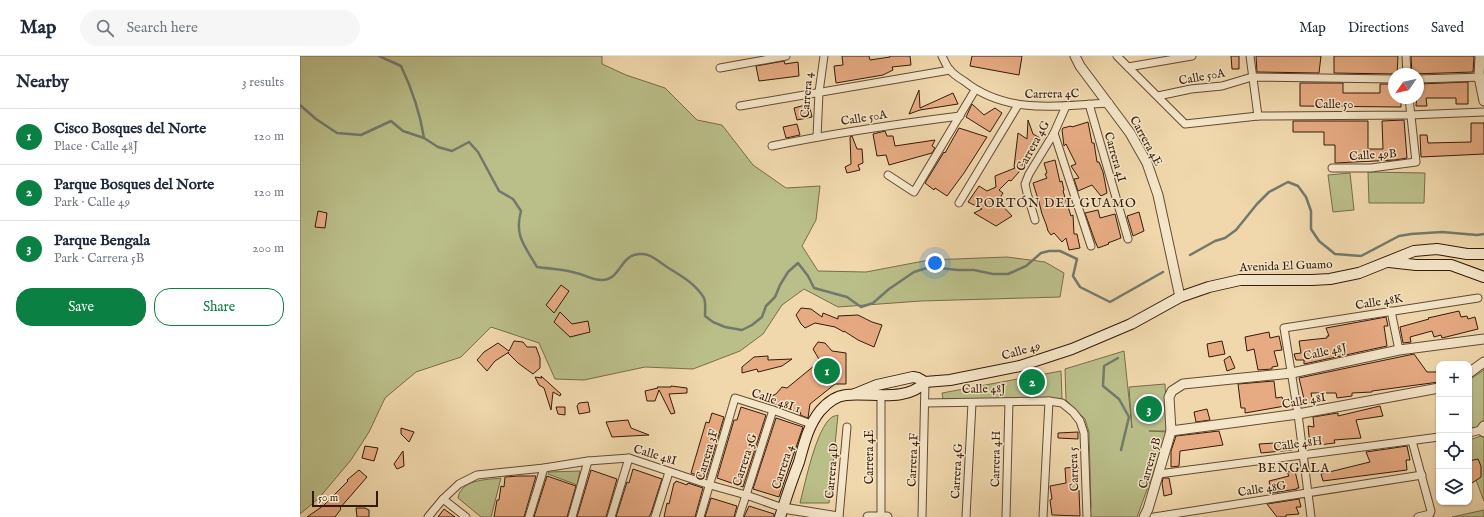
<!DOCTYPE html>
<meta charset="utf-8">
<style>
:root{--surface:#fff;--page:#f6f6f7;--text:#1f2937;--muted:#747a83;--line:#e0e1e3;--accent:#0b8043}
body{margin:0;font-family:"IM FELL English",serif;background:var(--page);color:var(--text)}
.controls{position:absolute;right:12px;bottom:12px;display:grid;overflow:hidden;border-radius:8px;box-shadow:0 1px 3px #0004}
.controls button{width:36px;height:36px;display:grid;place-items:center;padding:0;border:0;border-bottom:1px solid var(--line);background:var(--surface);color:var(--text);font:20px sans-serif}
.compass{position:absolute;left:1088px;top:12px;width:36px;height:36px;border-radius:50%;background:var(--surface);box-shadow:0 1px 3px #0004;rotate:236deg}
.scale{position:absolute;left:12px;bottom:10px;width:66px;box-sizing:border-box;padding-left:4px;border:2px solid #351a0b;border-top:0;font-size:11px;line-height:14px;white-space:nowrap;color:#351a0b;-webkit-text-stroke:3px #f5e6c9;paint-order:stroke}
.you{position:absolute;left:635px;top:207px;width:14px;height:14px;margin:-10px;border:3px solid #fff;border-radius:50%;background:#1a73e8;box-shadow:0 0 0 6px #1a73e833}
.badge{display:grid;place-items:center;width:26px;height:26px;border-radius:50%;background:var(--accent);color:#fff;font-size:13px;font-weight:700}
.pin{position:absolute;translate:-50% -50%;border:2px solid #fff;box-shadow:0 1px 4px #0006}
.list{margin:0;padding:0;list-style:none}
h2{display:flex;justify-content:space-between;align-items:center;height:52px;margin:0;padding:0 16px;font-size:17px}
h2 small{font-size:13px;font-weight:400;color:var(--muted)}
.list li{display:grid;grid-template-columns:26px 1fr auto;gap:12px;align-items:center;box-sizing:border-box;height:56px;padding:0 16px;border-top:1px solid var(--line)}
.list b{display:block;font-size:15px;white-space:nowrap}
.list p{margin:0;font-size:13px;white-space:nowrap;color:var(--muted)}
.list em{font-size:13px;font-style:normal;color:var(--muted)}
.actions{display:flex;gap:8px;padding:12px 16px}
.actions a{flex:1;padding:9px 0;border:1px solid var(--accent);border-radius:16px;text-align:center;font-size:14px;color:var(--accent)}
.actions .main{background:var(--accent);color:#fff}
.icon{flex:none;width:22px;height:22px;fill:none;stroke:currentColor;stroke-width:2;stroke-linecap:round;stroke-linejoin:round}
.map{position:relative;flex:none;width:1184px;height:461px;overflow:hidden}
header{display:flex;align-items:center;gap:24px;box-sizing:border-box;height:56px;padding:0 20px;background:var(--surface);border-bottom:1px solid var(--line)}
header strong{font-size:19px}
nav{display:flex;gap:22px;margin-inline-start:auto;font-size:14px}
.search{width:280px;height:36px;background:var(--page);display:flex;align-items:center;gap:10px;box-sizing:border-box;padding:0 14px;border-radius:22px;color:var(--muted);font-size:15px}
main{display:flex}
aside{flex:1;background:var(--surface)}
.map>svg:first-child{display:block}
.green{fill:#babe89;stroke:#786c4a}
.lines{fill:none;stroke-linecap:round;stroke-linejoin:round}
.stream{stroke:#72796c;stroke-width:2.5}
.building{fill:#e7ab83;stroke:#351a0b}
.minor-casing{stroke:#644a33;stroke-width:9}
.tertiary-casing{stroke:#644a33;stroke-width:11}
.secondary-casing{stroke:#351a0b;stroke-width:12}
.minor{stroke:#f5e6c9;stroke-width:7}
.tertiary{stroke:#f5e6c9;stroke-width:9}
.secondary{stroke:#f5e6c9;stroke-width:10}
.labels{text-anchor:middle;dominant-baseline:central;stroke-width:3;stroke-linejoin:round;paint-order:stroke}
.street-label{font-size:12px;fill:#351a0b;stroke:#f5e6c9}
.neighbourhood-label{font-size:13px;letter-spacing:1px;fill:#351a0b;stroke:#f5e6c9}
</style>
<header>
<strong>Map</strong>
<div class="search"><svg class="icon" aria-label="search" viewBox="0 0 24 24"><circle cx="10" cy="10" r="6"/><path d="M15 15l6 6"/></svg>Search here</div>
<nav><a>Map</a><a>Directions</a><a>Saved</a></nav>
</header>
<main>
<aside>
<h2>Nearby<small>3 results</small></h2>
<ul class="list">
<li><span class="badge">1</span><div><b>Cisco Bosques del Norte</b><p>Place · Calle 48J</p></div><em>120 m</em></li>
<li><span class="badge">2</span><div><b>Parque Bosques del Norte</b><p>Park · Calle 49</p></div><em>120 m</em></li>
<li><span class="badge">3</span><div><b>Parque Bengala</b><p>Park · Carrera 5B</p></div><em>200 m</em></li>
</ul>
<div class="actions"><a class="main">Save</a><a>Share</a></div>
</aside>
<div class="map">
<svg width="1184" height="461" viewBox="0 0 1184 461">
<rect width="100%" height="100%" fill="#f0d8ac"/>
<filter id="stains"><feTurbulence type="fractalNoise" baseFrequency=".005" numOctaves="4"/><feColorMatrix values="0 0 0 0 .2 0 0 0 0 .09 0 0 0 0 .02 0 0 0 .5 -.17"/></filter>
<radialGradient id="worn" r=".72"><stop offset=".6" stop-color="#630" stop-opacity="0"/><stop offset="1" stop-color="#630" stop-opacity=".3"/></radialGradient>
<!-- green -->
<g class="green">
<polygon points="0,0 302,0 302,8 326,19 365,32 397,64 422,69 453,109 486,132 520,130 516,164 502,190 518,215 566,216 629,204 707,201 745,206 764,217 760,241 621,245 538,251 504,233 482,249 463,278 440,295 393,313 345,311 284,324 255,323 239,287 191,271 161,301 116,316 85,342 69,376 51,404 19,442 0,458"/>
<polygon points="1068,116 1125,117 1124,147 1069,147"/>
<polygon points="1050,117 1054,154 1033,156 1028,119"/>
<polygon points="824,295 832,372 829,331 865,328 868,375 849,375 868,376 837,461 787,461 791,451 789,376 785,363 766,344 765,313"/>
<polygon points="1184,314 1184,365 1181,371 1169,372 1169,324"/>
<polygon points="761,315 762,343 643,343 642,337"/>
<path d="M538,359L529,447H500C505,428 516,372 532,361C533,360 536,360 538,359Z"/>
<polygon points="1181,380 1184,382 1184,445 1169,406 1169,384"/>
<polygon points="280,415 277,429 248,418 249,416"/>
<path d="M201,422L191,461H181L158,442C161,423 186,424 201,422Z"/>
<polygon points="1184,454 1184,461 1152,461"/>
</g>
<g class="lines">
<!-- stream -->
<g class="stream">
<path d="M79,0L101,10C112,33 120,57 124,82"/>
<path d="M0,49L16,63L37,77L61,79L91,65L103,75L124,82L138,91L152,95L169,86L178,96L199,135L213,143L221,155C214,180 225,190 237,211C250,213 264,213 276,217C287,219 289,224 302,224C319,224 320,203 334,199C349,195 356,204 367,211C381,220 395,227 404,242C406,247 405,255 405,260L413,266L425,271L442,274L452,269L462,261L466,250L475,241L480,229L488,216L498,207L508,220L514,232L547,241L561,251L573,247L589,233L614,216L630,211L658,214H674L693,218H708L726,210L741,197L749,195H760L777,203L773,220L780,231L810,246L863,216"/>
<polyline points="890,199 915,185 925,182 936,174 957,148 969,136 988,126 998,130 1006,141 1011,155 1011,173 1019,185 1035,198 1061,200 1099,180 1111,178 1142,176 1177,179 1184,178"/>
<polyline points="818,302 804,310 803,330 819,343 829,361 821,394"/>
</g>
</g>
<!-- building -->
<g class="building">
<polygon points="542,0 569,0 570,4 590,1 590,0 610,0 611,9 592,11 593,14 583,19 536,27 534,10 543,9"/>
<polygon points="672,0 722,0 719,19 670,10"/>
<polygon points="931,0 939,0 939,13 932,13"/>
<polygon points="956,0 1021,0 1019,17 957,16"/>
<polygon points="1034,0 1098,0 1097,18 1034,17"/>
<polygon points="1111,0 1174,0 1173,16 1112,18"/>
<polygon points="484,5 485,8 498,6 499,20 459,25 456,10"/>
<polygon points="1168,26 1168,48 1156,48 1156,42 1126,42 1127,50 1116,50 1118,28"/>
<polygon points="1000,27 1043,27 1043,37 1080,37 1080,28 1094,28 1094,42 1101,42 1101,51 1000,50"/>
<polygon points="619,34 620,52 653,37 658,48 620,54 609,58"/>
<polygon points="509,48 512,61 497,64 494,52"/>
<polygon points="672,48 684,59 695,52 702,57 690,76 666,61"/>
<polygon points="728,64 733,78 740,82 727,99 722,109 726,108 711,125 709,124 699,134 703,137 698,145 712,160 696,170 674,157 682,153 668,146 679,130 687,135 696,131 695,120 715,112 714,111 718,77 727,83"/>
<polygon points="1104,64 1107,102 1095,104 1035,107 1035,89 1024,89 1024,76 993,76 993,65 1068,65 1068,93 1083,93 1082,65"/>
<polygon points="788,66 792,87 794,87 797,106 799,106 803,116 807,137 801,140 792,129 778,135 774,123 779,122 771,110 776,108 766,88 764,90 762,74 763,72 771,70 772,71"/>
<polygon points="1171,67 1184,67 1184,98 1121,101 1120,79 1127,79 1128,87 1171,86"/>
<polygon points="497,68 500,79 486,82 483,71"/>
<polygon points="659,72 687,81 664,117 647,140 635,132 634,134 625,127 644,96 645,97"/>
<polygon points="585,75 587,80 593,80 595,90 635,84 632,90 635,92 632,97 589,109 586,99 577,100 573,78"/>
<polygon points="552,80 557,93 562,93 563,107 558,109 560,114 547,117 545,111 551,108 550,81"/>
<polygon points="755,104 760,126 762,125 764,134 763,135 771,160 773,159 774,178 777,178 780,192 769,194 766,182 762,186 754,177 751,179 748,175 746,168 742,158 739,146 733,127 747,122 745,118 747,117 744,107"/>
<polygon points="798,154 800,162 815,158 821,182 808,187 809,188 798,192 795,185 785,157"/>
<polygon points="18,155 27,157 25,172 15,171"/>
<polygon points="839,156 844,175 833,180 827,160"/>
<polygon points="261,229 269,235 254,257 246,249"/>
<polygon points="501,252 511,253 522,261 523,257 538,263 538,260 558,259 572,266 582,269 574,291 558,284 544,275 544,276 535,271 515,267 505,272 501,268 496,259"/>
<polygon points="1159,255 1161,261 1167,260 1168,263 1175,261 1178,273 1142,282 1141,279 1134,281 1132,275 1110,281 1111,286 1103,287 1100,271 1129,263 1128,262"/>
<polygon points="260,256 272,268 288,265 290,276 270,281 254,266"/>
<polygon points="1086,261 1088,270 1084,270 1087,290 1004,308 1004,304 996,304 994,298 1001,297 999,285 1027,282 1027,280 1029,280 1026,272"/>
<polygon points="969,276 970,282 979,280 982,294 974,295 978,310 972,311 972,313 958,314 954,293 947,295 945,281"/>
<polygon points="214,285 223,286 227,291 236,291 240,302 240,312 233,318 218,307 208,297 209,296 195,305 187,315 177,304 184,296 198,287 209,295"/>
<polygon points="922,285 925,298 909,301 907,288"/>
<polygon points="518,286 525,287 532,295 546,297 546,328 535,328 510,348 508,362 500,359 501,357 463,344 476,338 482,331 487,332 520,305 513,293"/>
<polygon points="1114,298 1127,316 1139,316 1139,326 1072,335 1072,336 1052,337 1052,340 1037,342 1036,337 1011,337 1013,346 1005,347 999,322"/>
<polygon points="468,300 468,304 492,303 482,310 458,316 457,313 442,317 442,311 454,301"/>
<polygon points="930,300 935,312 927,315 924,304"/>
<polygon points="241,320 261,338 260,340 253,336 251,354 244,332 239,329 235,321 242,322"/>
<polygon points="974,325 976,342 982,341 985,350 945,357 945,352 941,352 938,328"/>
<polygon points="371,330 387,332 387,337 369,338 375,357 371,358 359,334 355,345 347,345 345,335 358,332 357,331 371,331"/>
<polygon points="288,346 290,356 279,358 277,350 279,347"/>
<polygon points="1080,350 1083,360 1056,364 1061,382 1034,384 1035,387 1010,390 1008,370 1014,371 1013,361 1038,357 1038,360"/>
<polygon points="256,351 265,351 265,359 258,358"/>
<polygon points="441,351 466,359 443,431 417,422 434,364 437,364"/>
<polygon points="907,353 910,364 896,366 894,356"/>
<polygon points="412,357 424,361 406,422 391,417 406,366 409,367"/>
<polygon points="476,362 503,371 479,441 453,433"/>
<polygon points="328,364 331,372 349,379 312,381 306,366"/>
<polygon points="101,372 114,376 109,386 101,378"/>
<polygon points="919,375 923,389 880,395 879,410 871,411 871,395 876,380"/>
<polygon points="778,376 778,383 758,382 758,377"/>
<polygon points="991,386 992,394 961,397 959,388"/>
<polygon points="65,390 78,392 74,405 62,402"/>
<polygon points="1107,390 1110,404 1106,404 1107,414 1023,425 1021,418 1070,406 1066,396"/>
<polygon points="103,395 104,410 97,413 94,408"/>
<polygon points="1178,403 1181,410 1181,421 1169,429 1169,405"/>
<polygon points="778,411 777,434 779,434 780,460 752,459 750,444 752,443 750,430 766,427 765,412"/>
<polygon points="333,413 362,423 351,457 349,461 316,461 327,426 329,427"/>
<polygon points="59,414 67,421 40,452 41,453 35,461 7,461 23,450 48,425 47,424"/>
<polygon points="291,414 317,423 306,461 277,461"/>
<polygon points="995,415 999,432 997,432 997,433 972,437 969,425 989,420 987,416"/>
<polygon points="219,420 236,420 224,461 194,461 197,444 199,444 201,430 204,431 205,421"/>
<polygon points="247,420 276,430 267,461 234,461"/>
<polygon points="863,422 869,422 872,438 864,440 862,427"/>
<polygon points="376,425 387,429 388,427 403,432 395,461 364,461 367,447 369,448 374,427 375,427"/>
<polygon points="411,442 437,450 434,461 405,461"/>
<polygon points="999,443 1001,451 996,451 999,458 986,459 986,461 977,461 967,448"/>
<polygon points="449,450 474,458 474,461 444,461"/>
<polygon points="56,452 65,452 69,454 69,461 57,461"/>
<polygon points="144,453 155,461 138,461"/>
</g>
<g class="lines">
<!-- minor casing -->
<g class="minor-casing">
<g id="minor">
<path d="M642,0C644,4 646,9 649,13C653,18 659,22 664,25C707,59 758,50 809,47"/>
<polyline points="817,0 885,68 958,60 1110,59 1184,56"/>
<polyline points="950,0 958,60"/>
<polyline points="1106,0 1107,18"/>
<polyline points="828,11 892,0"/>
<polyline points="420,12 486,0"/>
<polyline points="1118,23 1184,21"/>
<polyline points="858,40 891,33 922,30 952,21 1094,23"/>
<polyline points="789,48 828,183"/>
<polyline points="440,50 650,14"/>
<polyline points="754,77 791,190"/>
<polyline points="517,81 519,36 524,0"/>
<path d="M472,90C534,77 597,68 660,60"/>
<polyline points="1032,112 1071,112 1116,106 1109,42"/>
<polyline points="588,119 614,136 675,34"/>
<polyline points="659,147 718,49"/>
<polyline points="735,164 727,137 725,128 729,118 754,77 766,50"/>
<polyline points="1091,255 1099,294"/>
<polyline points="581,340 581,461"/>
<polyline points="625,347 749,345 762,347 773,356 780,365 784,377 787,461"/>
<polyline points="1169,377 1181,374"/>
<polyline points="1112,385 1131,455 1130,458 1118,461"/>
<polyline points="859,418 1139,381"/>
<polyline points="143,443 166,461"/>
<polyline points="128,461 143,443 159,428 177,419 244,412 288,405 329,402 410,429 446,439 483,452"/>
<polyline points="229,461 244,412"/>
<polyline points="272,461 288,405"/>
<polyline points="311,461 329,402"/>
<polyline points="355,461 369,416"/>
<polyline points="400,461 435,342 473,354 511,368"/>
<polyline points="439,461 473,354"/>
<polyline points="539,461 547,371"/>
<polyline points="622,461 625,326"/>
<polyline points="666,461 672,347"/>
<polyline points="706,461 709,346"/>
<polyline points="743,461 749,345"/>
<polyline points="854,461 1122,419"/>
<polyline points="1011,461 998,358 984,272 1178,242"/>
</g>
</g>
<!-- tertiary casing -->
<g class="tertiary-casing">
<g id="tertiary">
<polyline points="775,0 780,10 830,77 847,107 858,139 880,241"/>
<polyline points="1180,0 1179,21 1184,45"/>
<polyline points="1169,317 1184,306"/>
<polyline points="1184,370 1181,374 1184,376"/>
<polyline points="871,375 998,358 1139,332"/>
<polyline points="483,452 538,461"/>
<polyline points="568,461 587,461"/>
<polyline points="844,461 848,453 871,375 869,341 872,335 883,328 992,317 1099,294 1184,283"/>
</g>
</g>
<!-- secondary casing -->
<g class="secondary-casing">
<g id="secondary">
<polyline points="1089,206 1116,209 1151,209 1184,221"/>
<polyline points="625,326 650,324 720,310 772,293 831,268 880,241 909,231 940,224 1012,224 1030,223 1059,217 1114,195 1137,193 1167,198 1184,198"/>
<polyline points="555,338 577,329 613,321 618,322 625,326"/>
<path d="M480,461C486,442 492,424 499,406C504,388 508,370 520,355C526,348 536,340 546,339C569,336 607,347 625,326"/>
</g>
</g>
<!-- minor -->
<use href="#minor" class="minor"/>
<!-- tertiary -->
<use href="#tertiary" class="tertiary"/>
<!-- secondary -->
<use href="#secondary" class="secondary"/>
</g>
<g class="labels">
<!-- street labels -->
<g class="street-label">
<text transform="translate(902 21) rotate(-10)">Calle 50A</text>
<text transform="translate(752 38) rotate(-1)">Carrera 4C</text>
<text transform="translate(507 39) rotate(-85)">Carrera 4</text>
<text x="1034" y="48">Calle 50</text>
<text transform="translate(564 62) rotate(-9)">Calle 50A</text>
<text transform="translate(846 85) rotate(61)">Carrera 4E</text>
<text transform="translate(733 90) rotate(-61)">Carrera 4G</text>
<text transform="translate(1073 99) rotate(-4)">Calle 49B</text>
<text transform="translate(815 101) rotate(74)">Carrera 4I</text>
<text transform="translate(986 210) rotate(-2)">Avenida El Guamo</text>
<text transform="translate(1079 246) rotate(-9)">Calle 48K</text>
<text transform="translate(721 295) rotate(-16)">Calle 49</text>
<text transform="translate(1025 296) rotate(-12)">Calle 48J</text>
<text transform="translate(684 333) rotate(-1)">Calle 48J</text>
<text transform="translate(476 345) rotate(19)">Calle 48I 1</text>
<text transform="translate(1004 345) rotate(-10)">Calle 48I</text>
<text transform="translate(998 388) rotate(-8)">Calle 48H</text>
<text transform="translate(355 399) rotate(17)">Calle 48I</text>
<text transform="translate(407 399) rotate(-74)">Carrera 3F</text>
<text transform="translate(569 401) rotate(-90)">Carrera 4E</text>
<text transform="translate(696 403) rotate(-89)">Carrera 4H</text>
<text transform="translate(445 404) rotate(-72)">Carrera 3G</text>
<text transform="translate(613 404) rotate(-88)">Carrera 4F</text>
<text transform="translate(850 407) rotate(-74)">Carrera 5B</text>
<text transform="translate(483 411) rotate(-72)">Carrera 4</text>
<text transform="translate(774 413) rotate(-92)">Carrera 5</text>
<text transform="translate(532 415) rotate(-85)">Carrera 4D</text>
<text transform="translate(657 415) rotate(-87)">Carrera 4G</text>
<text transform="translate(962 433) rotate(-9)">Calle 48G</text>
</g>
<!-- neighbourhood labels -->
<g class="neighbourhood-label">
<text x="756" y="147">PORTÓN DEL GUAMO</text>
<text x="994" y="412">BENGALA</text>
</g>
</g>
<rect width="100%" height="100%" filter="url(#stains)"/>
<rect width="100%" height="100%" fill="url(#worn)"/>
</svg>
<div class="controls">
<button>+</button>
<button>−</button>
<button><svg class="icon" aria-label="locate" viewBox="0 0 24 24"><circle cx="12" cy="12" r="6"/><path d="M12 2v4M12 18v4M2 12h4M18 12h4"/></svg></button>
<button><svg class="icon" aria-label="layers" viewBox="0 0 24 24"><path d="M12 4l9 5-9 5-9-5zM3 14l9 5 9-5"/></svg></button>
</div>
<svg class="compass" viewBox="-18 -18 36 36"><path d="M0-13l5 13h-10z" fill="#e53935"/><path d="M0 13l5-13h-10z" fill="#747a83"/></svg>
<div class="scale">50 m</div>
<div class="you"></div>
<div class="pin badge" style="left:527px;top:315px">1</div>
<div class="pin badge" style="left:732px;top:326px">2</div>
<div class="pin badge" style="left:849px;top:353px">3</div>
</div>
</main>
